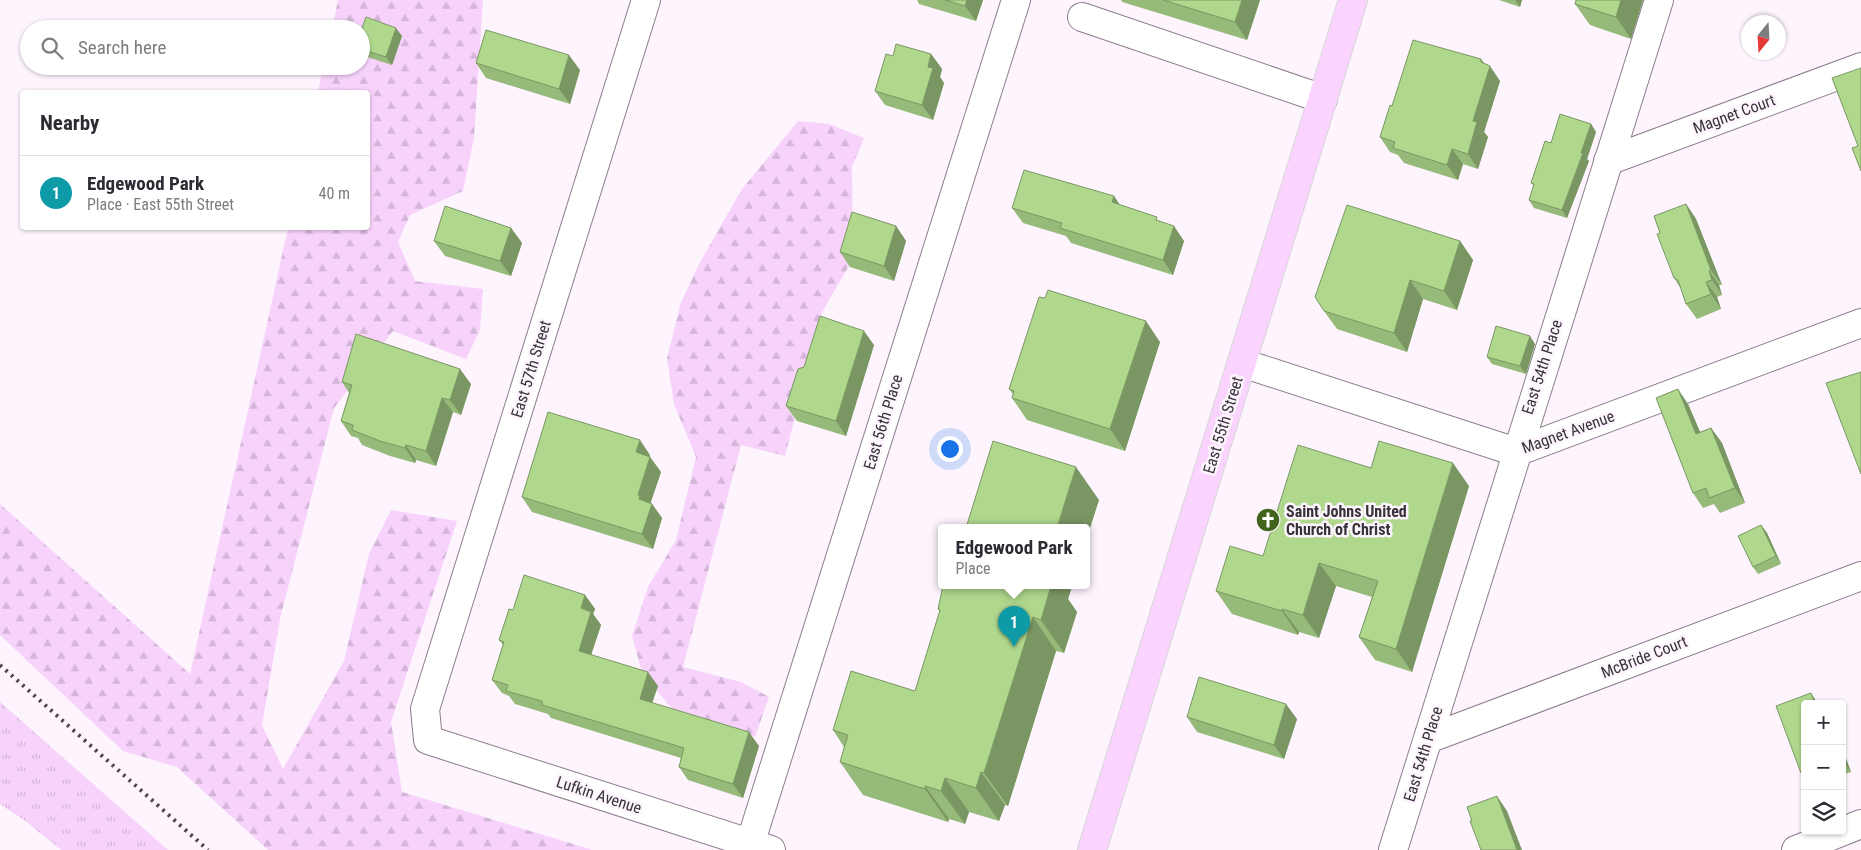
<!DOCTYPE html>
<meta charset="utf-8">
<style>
:root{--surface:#fff;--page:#f2f2f3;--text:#2b2b33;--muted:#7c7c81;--line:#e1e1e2;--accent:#41631b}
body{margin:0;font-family:"Roboto Condensed",sans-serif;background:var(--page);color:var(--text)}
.controls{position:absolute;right:15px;bottom:15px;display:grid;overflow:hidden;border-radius:5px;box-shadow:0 1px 4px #0004}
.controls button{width:45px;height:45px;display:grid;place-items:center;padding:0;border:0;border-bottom:1px solid var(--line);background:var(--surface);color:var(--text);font:25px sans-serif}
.compass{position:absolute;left:1741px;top:15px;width:45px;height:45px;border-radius:50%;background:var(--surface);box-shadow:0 1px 4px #0004;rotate:198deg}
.you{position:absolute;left:949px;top:448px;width:18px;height:18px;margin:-12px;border:4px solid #fff;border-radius:50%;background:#1a73e8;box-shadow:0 0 0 8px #1a73e833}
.badge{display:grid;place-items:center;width:32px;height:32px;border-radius:50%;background:var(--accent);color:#fff;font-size:16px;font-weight:700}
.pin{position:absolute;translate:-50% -41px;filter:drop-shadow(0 1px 2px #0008)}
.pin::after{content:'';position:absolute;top:26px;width:18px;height:15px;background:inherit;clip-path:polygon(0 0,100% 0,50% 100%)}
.popup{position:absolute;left:938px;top:524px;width:152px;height:65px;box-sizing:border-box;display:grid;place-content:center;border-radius:5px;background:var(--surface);filter:drop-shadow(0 1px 4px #0005);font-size:16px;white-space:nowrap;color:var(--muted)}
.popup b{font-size:19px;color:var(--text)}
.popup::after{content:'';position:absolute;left:50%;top:100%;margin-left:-10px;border:10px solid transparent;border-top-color:var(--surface)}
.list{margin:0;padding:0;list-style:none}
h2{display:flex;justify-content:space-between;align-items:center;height:65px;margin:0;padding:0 20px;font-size:21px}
h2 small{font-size:16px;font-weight:400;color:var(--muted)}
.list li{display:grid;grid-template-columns:32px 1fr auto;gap:15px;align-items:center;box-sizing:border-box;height:75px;padding:0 20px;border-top:1px solid var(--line)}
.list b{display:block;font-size:19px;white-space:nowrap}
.list p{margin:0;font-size:16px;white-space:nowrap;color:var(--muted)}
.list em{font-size:16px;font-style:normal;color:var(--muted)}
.icon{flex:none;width:28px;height:28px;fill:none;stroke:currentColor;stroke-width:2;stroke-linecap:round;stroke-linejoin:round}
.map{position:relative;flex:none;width:1861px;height:850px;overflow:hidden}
.search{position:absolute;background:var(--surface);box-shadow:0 1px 4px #0004;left:20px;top:20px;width:350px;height:55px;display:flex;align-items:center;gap:12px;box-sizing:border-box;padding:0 18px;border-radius:28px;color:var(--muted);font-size:19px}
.panel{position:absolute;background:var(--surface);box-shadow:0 1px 4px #0004;left:20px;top:90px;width:350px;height:140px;border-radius:5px}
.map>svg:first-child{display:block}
.grass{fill:url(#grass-tufts)}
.forest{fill:url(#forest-firs)}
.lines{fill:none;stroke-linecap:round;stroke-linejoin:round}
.minor-casing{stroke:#8b7e8c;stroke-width:30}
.major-casing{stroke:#d7d6d7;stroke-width:30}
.minor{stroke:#fff;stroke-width:28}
.major{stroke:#fad4fe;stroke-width:28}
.rail{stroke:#4c474d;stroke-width:4;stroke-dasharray:2.5 5;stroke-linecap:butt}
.wall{fill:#96ba79}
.shaded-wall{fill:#7a9763}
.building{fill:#afd88d;stroke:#7a9763}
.labels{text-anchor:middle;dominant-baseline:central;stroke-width:5;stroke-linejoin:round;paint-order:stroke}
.street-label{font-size:16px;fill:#373238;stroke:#fdf4fe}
.poi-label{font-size:16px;font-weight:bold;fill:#373238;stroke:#fdf4fe;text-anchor:start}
</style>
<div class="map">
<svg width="1861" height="850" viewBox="0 0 1861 850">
<defs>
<pattern id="grass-tufts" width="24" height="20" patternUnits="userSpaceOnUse" patternTransform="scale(1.25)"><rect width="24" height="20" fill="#f7d3fb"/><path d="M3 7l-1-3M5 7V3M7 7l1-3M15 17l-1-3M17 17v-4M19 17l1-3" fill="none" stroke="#d4b6d8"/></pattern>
<pattern id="forest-firs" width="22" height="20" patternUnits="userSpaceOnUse" patternTransform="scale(1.25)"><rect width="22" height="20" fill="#f7d3fb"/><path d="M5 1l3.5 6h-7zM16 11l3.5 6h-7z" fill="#d4b6d8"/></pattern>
</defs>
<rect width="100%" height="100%" fill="#fdf4fe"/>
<!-- grass -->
<polygon class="grass" points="0,702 168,850 61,850 24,820 0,804"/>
<!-- forest -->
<g class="forest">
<polygon points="338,0 483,0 474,138 463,191 410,215 398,242 415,281 483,289 480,330 466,359 393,331 334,408 280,619 262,725 283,769 344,661 369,554 391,510 457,521 391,722 402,792 593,850 268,850 177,767 123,751 0,635 0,504 190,674 288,228 368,228 368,92 318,92 323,66 361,66 361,29 332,29"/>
<polygon points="798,121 829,124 864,138 852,167 853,259 822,312 785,456 741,445 683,667 741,682 769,697 755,737 672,709 642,672 632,636 648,587 676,540 696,457 674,404 667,359 680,305 699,264 742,189"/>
</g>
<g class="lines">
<!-- minor casing -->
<g class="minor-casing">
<g id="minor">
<polyline points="646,0 425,709 428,740 771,850"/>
<polyline points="1082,17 1323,99"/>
<polyline points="1608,161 1861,67"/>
<polyline points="1242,363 1516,452 1861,323"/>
<polyline points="1428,739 1861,576"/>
<polyline points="750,844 1016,0"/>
<polyline points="1393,850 1659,0"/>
<polyline points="1796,850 1861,824"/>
</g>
</g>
<!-- major casing -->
<g class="major-casing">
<polyline id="major" points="1092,850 1353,0"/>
</g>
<!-- minor -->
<use href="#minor" class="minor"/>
<!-- major -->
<use href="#major" class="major"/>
<!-- rail -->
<polyline class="rail" points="0,665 208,850"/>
</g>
<!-- wall -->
<g class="wall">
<polygon points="917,0 983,0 976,21 919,4"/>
<polygon points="1121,0 1260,0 1247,40 1122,2"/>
<polygon points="1499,0 1522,0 1520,7"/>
<polygon points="1643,0 1631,39 1590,25 1575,4"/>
<polygon points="361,31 402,36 392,65 361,55"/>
<polygon points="931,54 942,69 940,77 944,83 933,120 885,105 875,91 893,56"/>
<polygon points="476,63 580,70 570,104 486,78"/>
<polygon points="1484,63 1500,81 1484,132 1488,137 1478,169 1463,164 1458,180 1404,163 1398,155 1390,152 1380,137 1392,106"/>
<polygon points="1591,124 1596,132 1587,159 1589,161 1567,218 1534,208 1529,200 1534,186 1531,183 1551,143"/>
<polygon points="1686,204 1696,219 1722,285 1719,285 1722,295 1717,297 1721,309 1697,319 1686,304 1681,289 1674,278 1660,233"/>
<polygon points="1120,205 1160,221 1184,241 1173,275 1071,243 1066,236 1023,223 1012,208"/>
<polygon points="896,226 906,241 894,281 850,267 840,252"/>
<polygon points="511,228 522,243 511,276 445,256 434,241"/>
<polygon points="1460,241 1473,260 1457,310 1423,299 1407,352 1337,329 1324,311"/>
<polygon points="1045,298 1160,342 1125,451 1027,420 1012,398 1013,394 1009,389"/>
<polygon points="1535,344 1526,374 1492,364 1487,357"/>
<polygon points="874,345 846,436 797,421 786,406 804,367"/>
<polygon points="342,382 471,384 461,415 453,412 436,466 416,460 415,463 390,456 362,445 358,438 351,436 341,421 349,393"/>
<polygon points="1688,404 1700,432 1711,428 1722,443 1745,503 1720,513 1714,504 1703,508 1693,493"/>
<polygon points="650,455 650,457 661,472 650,503 652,504 662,518 653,549 532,512 522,497"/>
<polygon points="1469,486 1412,672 1375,660 1359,637 1372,597 1336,586 1319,638 1299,632 1298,635 1232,614 1216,591 1263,556"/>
<polygon points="1761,525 1767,533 1781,564 1758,574 1753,567"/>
<polygon points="943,586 1072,586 1068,599 1077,612 1064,653 1056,651 1008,806 1005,805 999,821 969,812 965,824 949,819 948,822 863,795 840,762 844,747 833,730 915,691 940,612 938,609"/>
<polygon points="585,595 595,609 593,614 601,625 591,655 658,686 652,703 759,746 743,798 688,780 679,767 681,758 551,718 548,714 515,704 509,696 502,693 492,680 503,645 499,640 513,610"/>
<polygon points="1805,704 1805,778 1801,773"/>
<polygon points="1187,717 1297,719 1284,759 1197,732"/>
<polygon points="1842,748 1851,772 1842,775"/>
</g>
<!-- shaded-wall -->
<g class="shaded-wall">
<polygon points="967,0 983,0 976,21 965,6"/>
<polygon points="1242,0 1260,0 1247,40 1235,22"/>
<polygon points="1515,0 1522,0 1520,7"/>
<polygon points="1621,0 1643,0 1631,39 1616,17"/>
<polygon points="396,28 402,36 392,65 386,57"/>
<polygon points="931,54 942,69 940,77 944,83 933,120 922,105 928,67"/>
<polygon points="569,55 580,70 570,104 559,89"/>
<polygon points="1481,59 1489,70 1490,66 1500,81 1484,132 1488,137 1478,169 1468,154"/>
<polygon points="1591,124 1596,132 1587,159 1589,161 1567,218 1562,210"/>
<polygon points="1452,149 1463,164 1458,180 1447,165"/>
<polygon points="1114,196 1124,211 1112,202"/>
<polygon points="1686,204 1696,219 1722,285 1711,270"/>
<polygon points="896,226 906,241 894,281 884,266"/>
<polygon points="1174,226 1184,241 1173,275 1163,260"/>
<polygon points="511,228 522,243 511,276 500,261"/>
<polygon points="1460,241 1473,260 1457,310 1444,291"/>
<polygon points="1709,271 1719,285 1722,295 1712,280"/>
<polygon points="1410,280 1423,299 1407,352 1394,333"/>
<polygon points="1706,282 1717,297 1721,309 1711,294"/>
<polygon points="1146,321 1160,342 1125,451 1110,429"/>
<polygon points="864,331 874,345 846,436 836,421"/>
<polygon points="1530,336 1535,344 1526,374 1520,366"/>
<polygon points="460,369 471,384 461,415 450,400"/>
<polygon points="1678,389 1688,404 1707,448 1696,434"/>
<polygon points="442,398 453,412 436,466 426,451"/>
<polygon points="1711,428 1722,443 1745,503 1735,488"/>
<polygon points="640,440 650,455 647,465 650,457 661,472 649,508 652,504 662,518 653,549 642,534 639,499 638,495 636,452"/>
<polygon points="406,445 416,460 415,463 405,448"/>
<polygon points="1453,463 1469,486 1412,672 1396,649"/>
<polygon points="1076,467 1099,500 1086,541 1086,528 1057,528"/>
<polygon points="1761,525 1767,533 1781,564 1776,556"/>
<polygon points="1319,563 1336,586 1319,638 1303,615"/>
<polygon points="1051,586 1072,586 1068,599 1077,612 1064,653 1041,620"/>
<polygon points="585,595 595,609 593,614 601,625 588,664 579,651 581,608"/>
<polygon points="1282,609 1299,632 1298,635 1282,611"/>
<polygon points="1033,617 1056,651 1008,806 984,773"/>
<polygon points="648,672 658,686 649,712 640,699"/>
<polygon points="1811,693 1818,704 1815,704"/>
<polygon points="1286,704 1297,719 1284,759 1274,745"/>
<polygon points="749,732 759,746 743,798 733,784"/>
<polygon points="1842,748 1851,772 1842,759"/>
<polygon points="981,772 1005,805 999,821 976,788"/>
<polygon points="945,778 969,812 965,824 941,791"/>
<polygon points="925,786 949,819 948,822 925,789"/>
<polygon points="1497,796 1507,811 1522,850 1517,850"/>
</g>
<!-- building -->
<g class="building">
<polygon points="945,0 967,0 965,6"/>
<polygon points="1163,0 1242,0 1235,22"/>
<polygon points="1576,0 1621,0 1616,17 1575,4"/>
<polygon points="366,17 396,28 386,57 361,49 361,31"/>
<polygon points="486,30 569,55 559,89 476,63"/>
<polygon points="1413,40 1481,59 1481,62 1490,66 1473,121 1477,122 1468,154 1452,149 1447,165 1393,148 1395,142 1380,137 1390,105 1392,106"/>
<polygon points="896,44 931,54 928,67 933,68 922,105 875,91 886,54 893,56"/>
<polygon points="1861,68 1861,171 1852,148 1858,146 1832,78"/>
<polygon points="1560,114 1591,124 1581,153 1583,153 1562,210 1529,200 1534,184 1531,183 1545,141 1551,143"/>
<polygon points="1024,170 1114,196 1112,202 1157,217 1156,220 1174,226 1163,260 1060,228 1062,223 1012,208"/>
<polygon points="1686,204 1711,270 1709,271 1712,280 1706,282 1711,294 1686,304 1678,280 1674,278 1657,234 1660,233 1654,216"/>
<polygon points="1347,205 1460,241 1444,291 1410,280 1394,333 1324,311 1315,297"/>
<polygon points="445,206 511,228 500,261 434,241"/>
<polygon points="852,212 896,226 884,266 840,252"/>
<polygon points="1048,290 1146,321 1110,429 1012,398 1014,391 1009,389 1039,297 1045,298"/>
<polygon points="820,316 864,331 836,421 786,406 798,369 804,367"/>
<polygon points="1496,326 1530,336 1520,366 1487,357"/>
<polygon points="356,334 460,369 450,400 442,398 426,451 406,445 405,448 380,441 352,430 353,425 341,421 352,385 342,382"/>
<polygon points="1861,372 1861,474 1826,383"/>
<polygon points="1678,389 1696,434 1711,428 1735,488 1709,498 1706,488 1693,493 1656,398"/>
<polygon points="548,412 640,440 636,452 650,457 638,495 640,496 639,499 652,504 642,534 522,497"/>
<polygon points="993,441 1076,467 1057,528 966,528"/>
<polygon points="1379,441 1453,463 1396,649 1359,637 1378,581 1319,563 1303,615 1282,609 1282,611 1216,591 1230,546 1263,556 1298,445 1371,468"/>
<polygon points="1761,525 1776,556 1753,567 1738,536"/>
<polygon points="524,575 585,595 581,608 591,612 579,651 648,672 640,699 749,732 733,784 679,767 684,748 542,705 542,701 506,691 508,685 492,680 504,642 499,640 509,609 513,610"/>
<polygon points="943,586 1051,586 1041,620 1033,617 984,773 981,772 976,788 945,778 941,791 925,786 925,789 840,762 848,735 833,730 851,671 915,691 940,610 938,609"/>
<polygon points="1199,677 1286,704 1274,745 1187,717"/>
<polygon points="1811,693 1815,704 1805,704 1805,772 1801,773 1776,706"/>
<polygon points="1497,796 1517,850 1481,850 1470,821 1472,821 1467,807"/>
</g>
<!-- icons -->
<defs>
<g id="church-disc" transform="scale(1.25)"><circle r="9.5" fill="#41631b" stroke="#fdf4fe"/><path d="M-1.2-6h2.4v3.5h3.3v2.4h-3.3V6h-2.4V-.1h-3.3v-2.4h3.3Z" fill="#fff"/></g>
</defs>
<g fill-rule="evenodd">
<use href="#church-disc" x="1268" y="520"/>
</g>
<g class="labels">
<!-- street labels -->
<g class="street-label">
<text transform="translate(1734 114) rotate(-20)">Magnet Court</text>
<text transform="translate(1542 367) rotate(-72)">East 54th Place</text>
<text transform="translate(531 369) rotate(-73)">East 57th Street</text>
<text transform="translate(883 422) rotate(-73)">East 56th Place</text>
<text transform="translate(1223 425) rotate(-73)">East 55th Street</text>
<text transform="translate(1568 432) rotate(-20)">Magnet Avenue</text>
<text transform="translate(1644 657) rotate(-21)">McBride Court</text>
<text transform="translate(1423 754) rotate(-73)">East 54th Place</text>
<text transform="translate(599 795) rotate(18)">Lufkin Avenue</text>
</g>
<!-- poi labels -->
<g class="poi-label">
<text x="1286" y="511">Saint Johns United<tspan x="1286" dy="18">Church of Christ</tspan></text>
</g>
</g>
</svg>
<div class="controls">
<button>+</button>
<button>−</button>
<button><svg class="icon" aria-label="layers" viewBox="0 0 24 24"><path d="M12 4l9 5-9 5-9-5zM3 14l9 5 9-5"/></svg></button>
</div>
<svg class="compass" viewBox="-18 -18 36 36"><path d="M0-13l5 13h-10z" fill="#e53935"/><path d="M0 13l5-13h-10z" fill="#7c7c81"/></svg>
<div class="you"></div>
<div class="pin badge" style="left:1014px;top:647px;background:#0f9aa8">1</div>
<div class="popup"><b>Edgewood Park</b>Place</div>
<div class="search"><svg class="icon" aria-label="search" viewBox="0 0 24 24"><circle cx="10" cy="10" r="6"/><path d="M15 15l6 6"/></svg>Search here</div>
<section class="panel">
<h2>Nearby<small></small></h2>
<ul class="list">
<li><span class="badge" style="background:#0f9aa8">1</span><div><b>Edgewood Park</b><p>Place · East 55th Street</p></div><em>40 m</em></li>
</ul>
</section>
</div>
